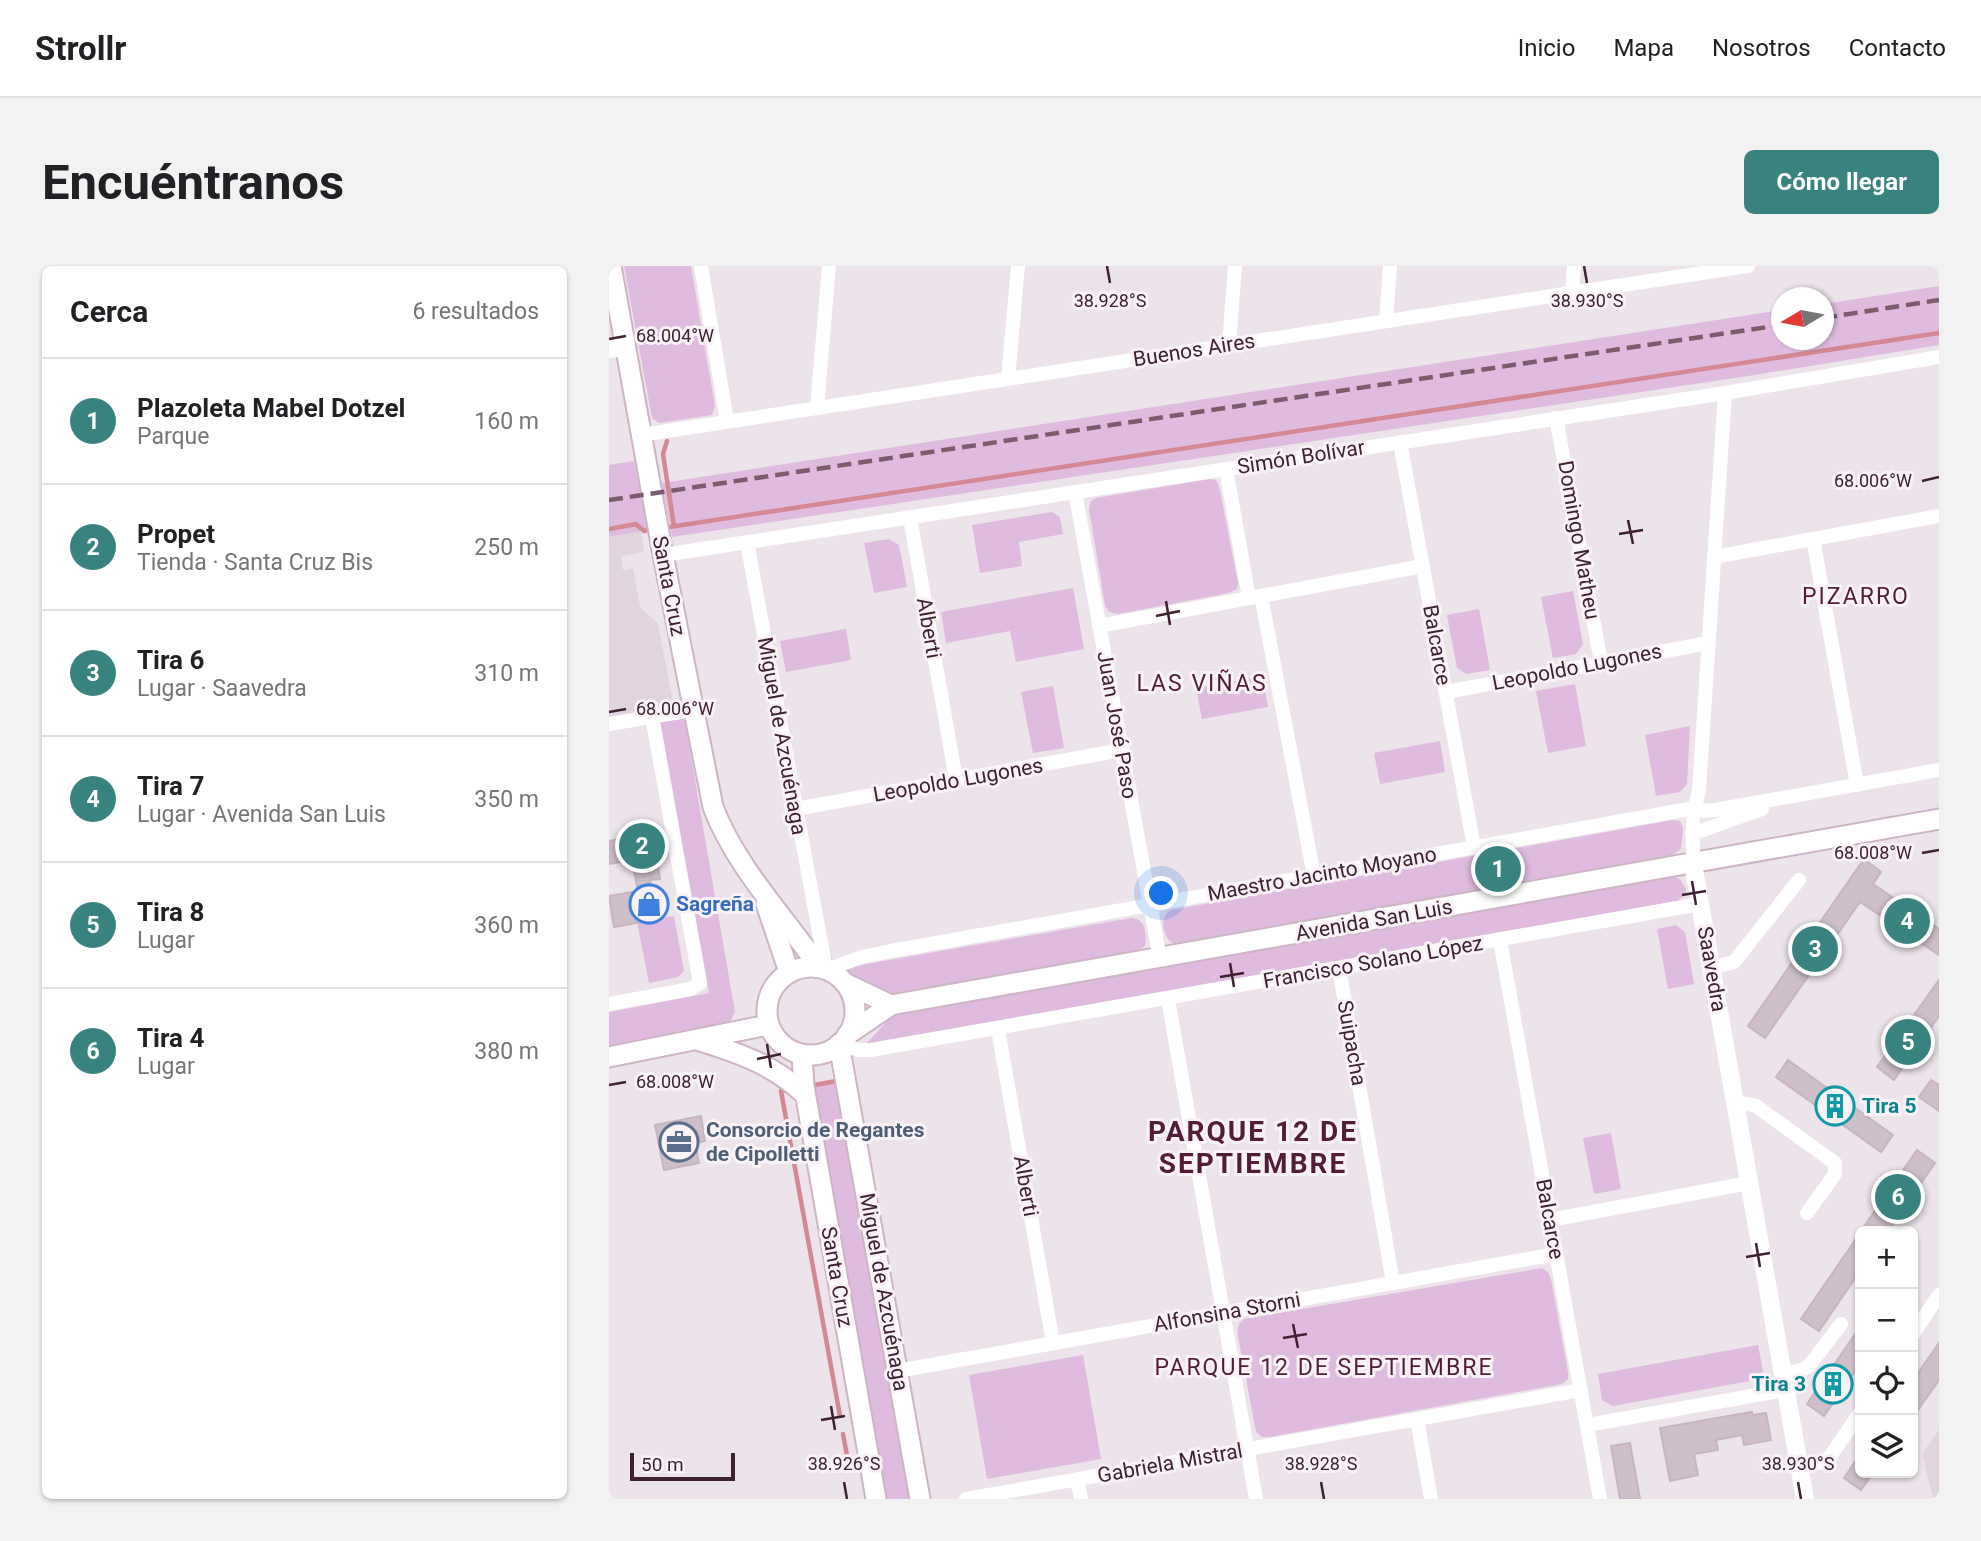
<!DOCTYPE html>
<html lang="es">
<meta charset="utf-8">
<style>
:root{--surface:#fff;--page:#f2f2f2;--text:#202124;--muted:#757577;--line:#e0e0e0;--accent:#388280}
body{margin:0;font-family:Roboto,sans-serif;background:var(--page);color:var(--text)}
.controls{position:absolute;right:21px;bottom:21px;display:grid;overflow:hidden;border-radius:10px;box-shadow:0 2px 5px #0004}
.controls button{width:63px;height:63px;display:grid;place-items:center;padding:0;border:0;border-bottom:2px solid var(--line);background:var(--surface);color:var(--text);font:35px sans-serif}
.compass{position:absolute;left:1162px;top:21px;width:63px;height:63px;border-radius:50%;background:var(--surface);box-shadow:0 2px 5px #0004;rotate:260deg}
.scale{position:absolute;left:21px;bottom:18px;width:105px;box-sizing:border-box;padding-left:7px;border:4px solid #3f2132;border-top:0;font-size:19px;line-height:24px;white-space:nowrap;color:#3f2132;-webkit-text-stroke:5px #f9f3f8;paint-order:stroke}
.you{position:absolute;left:553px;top:628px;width:24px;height:24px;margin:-18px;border:5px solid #fff;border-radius:50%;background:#1a73e8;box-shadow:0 0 0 10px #1a73e833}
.badge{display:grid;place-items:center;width:46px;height:46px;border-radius:50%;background:var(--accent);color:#fff;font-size:23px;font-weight:700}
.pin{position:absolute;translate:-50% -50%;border:4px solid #fff;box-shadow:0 2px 7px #0006}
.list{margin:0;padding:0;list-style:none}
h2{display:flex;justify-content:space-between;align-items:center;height:91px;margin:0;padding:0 28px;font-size:30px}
h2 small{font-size:23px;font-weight:400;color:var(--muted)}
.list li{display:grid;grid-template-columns:46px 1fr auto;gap:21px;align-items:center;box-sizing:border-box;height:126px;padding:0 28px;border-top:2px solid var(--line)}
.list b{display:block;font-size:26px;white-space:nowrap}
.list p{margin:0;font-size:23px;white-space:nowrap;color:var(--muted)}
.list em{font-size:23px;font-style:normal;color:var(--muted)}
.icon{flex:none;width:38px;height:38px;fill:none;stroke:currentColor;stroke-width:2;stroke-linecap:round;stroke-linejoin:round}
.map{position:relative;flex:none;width:1330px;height:1233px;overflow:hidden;border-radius:10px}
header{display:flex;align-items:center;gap:42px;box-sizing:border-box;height:98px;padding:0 35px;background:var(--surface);border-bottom:2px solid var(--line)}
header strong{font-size:33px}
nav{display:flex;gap:38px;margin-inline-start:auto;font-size:24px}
.intro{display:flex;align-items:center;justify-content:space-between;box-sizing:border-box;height:168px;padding:0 42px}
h1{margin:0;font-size:49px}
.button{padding:18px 32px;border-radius:10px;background:var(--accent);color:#fff;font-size:24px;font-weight:700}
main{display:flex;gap:42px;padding:0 42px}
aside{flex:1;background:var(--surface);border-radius:10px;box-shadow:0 2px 5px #0004}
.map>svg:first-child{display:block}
.built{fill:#e1d4de}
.green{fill:#debbdf}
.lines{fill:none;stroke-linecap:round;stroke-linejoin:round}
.stream{stroke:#d48893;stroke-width:4.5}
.building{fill:#cebfca;stroke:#c7b5c2;stroke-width:2}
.secondary-casing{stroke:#cdb5c5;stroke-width:23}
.minor{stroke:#fff;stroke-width:14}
.tertiary{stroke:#fff;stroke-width:18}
.secondary{stroke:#fff;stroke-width:19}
.rail{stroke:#7b5c6d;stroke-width:4.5;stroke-dasharray:14 7;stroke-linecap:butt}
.ticks{fill:none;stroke:#3f2132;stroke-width:2.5}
.labels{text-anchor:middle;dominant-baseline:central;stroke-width:6;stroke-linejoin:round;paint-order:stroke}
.street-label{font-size:21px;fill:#3f2132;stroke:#f9f3f8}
.shop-label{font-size:21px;font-weight:bold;fill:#366cbe;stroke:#f9f3f8;text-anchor:start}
.culture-label{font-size:21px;font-weight:bold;fill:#0d838f;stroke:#f9f3f8;text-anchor:start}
.service-label{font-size:21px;font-weight:bold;fill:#4e5e75;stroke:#f9f3f8;text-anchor:start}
.neighbourhood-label{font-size:23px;letter-spacing:2px;fill:#531c39;stroke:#f9f3f8}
.district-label{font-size:28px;font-weight:bold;letter-spacing:2px;fill:#531c39;stroke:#f9f3f8}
.ticks-label{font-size:18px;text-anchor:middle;fill:#3f2132;stroke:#f9f3f8;stroke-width:6;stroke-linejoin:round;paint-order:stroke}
</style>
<header>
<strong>Strollr</strong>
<nav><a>Inicio</a><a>Mapa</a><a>Nosotros</a><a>Contacto</a></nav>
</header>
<div class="intro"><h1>Encuéntranos</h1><a class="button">Cómo llegar</a></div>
<main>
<aside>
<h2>Cerca<small>6 resultados</small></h2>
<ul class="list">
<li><span class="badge">1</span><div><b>Plazoleta Mabel Dotzel</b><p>Parque</p></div><em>160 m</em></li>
<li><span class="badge">2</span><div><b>Propet</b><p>Tienda · Santa Cruz Bis</p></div><em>250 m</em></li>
<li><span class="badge">3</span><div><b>Tira 6</b><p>Lugar · Saavedra</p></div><em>310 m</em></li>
<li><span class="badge">4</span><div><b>Tira 7</b><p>Lugar · Avenida San Luis</p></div><em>350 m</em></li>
<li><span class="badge">5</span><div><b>Tira 8</b><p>Lugar</p></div><em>360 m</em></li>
<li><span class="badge">6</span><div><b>Tira 4</b><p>Lugar</p></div><em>380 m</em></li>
</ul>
</aside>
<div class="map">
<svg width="1330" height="1233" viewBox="0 0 1330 1233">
<rect width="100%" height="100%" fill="#ede3ea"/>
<!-- built -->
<g class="built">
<polygon points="32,265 35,286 12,290 14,304 24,302 31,341 49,358 65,441 0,452 0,271"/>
<polygon points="1330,1164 1330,1233 1324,1233 1313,1188"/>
</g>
<!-- green -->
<g class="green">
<polygon points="15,0 82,0 106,140 103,149 50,157 43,152"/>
<polygon points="1330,20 1330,79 1139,110 63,271 53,217 1172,44 1172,74 1214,74 1215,38"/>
<polygon points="25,195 39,264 0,271 0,199"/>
<polygon points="601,213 607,214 610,220 629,317 628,323 620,327 509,348 500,346 496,340 480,243 482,235 487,232"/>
<polygon points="443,246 451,251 454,268 410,276 413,300 371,307 363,259"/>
<polygon points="280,273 290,279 298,321 265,327 255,277"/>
<polygon points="464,322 475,383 407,396 401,365 337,377 332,346"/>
<polygon points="964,325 974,378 967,388 944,392 932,331"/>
<polygon points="870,343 881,404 857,408 848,402 838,349"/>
<polygon points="237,363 242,394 177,406 171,375"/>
<polygon points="653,410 659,441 593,453 587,422"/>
<polygon points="966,418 977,480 939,487 927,425"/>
<polygon points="444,420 455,482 424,487 412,426"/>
<polygon points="73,439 126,746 120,758 0,780 0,746 100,727 49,443"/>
<polygon points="1081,460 1078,518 1071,526 1047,530 1036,469"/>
<polygon points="831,475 836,506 771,518 765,487"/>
<path d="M1064,554L1071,555L1074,562L1072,583L1063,589L568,679C554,676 548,651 562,644Z"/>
<polygon points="1064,611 1071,613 1077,623 1075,630 1068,635 256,779 283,750"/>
<polygon points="65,650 75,705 69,711 40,717 28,656"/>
<path d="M522,652C536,652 538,668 536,680L527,685L278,731L234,702Z"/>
<polygon points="1067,659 1076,666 1085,718 1059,723 1048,663"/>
<polygon points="228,815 303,1233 275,1233 202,819"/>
<polygon points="1002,867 1012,923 985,928 974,872"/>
<polygon points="933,1002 939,1006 942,1013 959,1106 959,1113 953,1118 661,1171 653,1171 647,1166 628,1065 630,1058 635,1053"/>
<polygon points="1149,1079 1154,1105 1146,1114 1004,1140 993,1134 989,1108"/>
<polygon points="474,1089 492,1193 378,1213 360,1109"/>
</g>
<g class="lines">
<!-- stream -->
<g class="stream">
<polyline points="58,175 54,188 65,260"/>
<polyline points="54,262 1330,67"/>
<polyline points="0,263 27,258 35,265 45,263"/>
<polyline points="200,820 233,814"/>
<polyline points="181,823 172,825 231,1150"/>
<polyline points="234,1168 239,1195"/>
</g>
</g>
<!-- building -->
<g class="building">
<polygon points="44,567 51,613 41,614 48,653 5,661 0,630 29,625 23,594 0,598 0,575"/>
<polygon points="1255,593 1272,606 1264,618 1330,663 1330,689 1251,636 1156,772 1139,760"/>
<polygon points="1330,714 1330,750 1285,814 1268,801"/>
<polygon points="1179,794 1284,869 1272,886 1167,811"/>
<polygon points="1322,814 1330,819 1330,845 1310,831"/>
<polygon points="92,850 96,875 86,877 90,897 55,904 46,859"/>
<polygon points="1308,884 1326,897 1279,965 1252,965"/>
<polygon points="1251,967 1251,1005 1210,1065 1192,1053"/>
<polygon points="1251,1061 1251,1098 1215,1150 1198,1138"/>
<polygon points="1330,1077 1330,1114 1304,1151 1304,1114"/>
<polygon points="1143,1146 1144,1149 1157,1147 1162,1174 1135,1179 1133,1169 1107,1174 1109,1184 1085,1188 1089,1209 1061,1215 1051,1162"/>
<polygon points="1021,1177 1031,1233 1011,1233 1002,1180"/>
<polygon points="1251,1188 1251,1207 1264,1207 1252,1224 1235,1212"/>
</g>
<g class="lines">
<!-- secondary casing -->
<g class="secondary-casing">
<g id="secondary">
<path d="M2,0L54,289L104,541C127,601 174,649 210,701"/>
<polyline points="157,638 180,706"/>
<circle cx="202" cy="745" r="44"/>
<polyline points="236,717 282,739"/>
<polyline points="238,769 282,739 1330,553"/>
<path d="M91,775C130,787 167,800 196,829"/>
<polyline points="230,778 311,1233"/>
<polyline points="193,789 195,820 267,1233"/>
<polyline points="0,791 159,759"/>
</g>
</g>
<!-- minor -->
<g class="minor">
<polyline points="92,0 118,155"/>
<polyline points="963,27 965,0"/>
<polyline points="777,55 781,0"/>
<polyline points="620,79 626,0"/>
<polyline points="399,113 409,0"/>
<polyline points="208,142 220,0"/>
<polyline points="947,152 992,396"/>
<polyline points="32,169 1139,0"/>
<polyline points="791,176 865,581"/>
<polyline points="617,203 640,332"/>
<polyline points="466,226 551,693"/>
<polyline points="301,251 347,514"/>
<polyline points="1204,273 1248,519"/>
<polyline points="138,276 217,704 253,691 282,685 1086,542 1095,545 1106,544 1330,504"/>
<polyline points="54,289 1116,127 1330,91"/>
<polyline points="1105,291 1330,250"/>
<polyline points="652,330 705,610"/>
<polyline points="490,360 814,300"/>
<polyline points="837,426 1099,377"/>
<polyline points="0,458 83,444"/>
<polyline points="186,543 513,484"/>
<polyline points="1083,568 1153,543"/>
<polyline points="1084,598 1084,550 1090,524 1116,127"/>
<polyline points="891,674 991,1233"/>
<polyline points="730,702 784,1017"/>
<polyline points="1102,702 1125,696 1190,614"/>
<polyline points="559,733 647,1233"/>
<polyline points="0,738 81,723 91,717 43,451"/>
<polyline points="389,763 444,1077"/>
<polyline points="230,778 250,784 262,784 1091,638"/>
<polyline points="1126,840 1138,838 1147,840 1226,897 1226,908 1198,947"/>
<polyline points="941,954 1140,917"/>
<polyline points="1304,1068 1330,1029"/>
<polyline points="288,1105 947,988"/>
<polyline points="1174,1108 1192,1104 1200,1100 1232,1058"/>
<polyline points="808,1153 822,1233"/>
<polyline points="978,1159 1176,1124"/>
<polyline points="1190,1201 1213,1196 1220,1192 1251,1147"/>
<polyline points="468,1213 472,1233"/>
<polyline points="357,1233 972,1124"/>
</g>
<!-- tertiary -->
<g class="tertiary">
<polyline points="0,83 16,81"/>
<polyline points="1084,598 1196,1233"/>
</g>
<!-- secondary -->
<use href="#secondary" class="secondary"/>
<!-- rail -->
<g class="rail">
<polyline points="1214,52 1330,34"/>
<polyline points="0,234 1172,59"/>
</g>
</g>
<!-- ticks -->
<path class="ticks" d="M498,0L501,17M975,0L978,17M0,73L17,70M1313,215L1330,211M1019,254L1024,278M1010,268L1034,264M557,335L561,359M547,350L571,345M0,446L17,443M1313,587L1330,584M1083,615L1087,639M1073,629L1097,625M621,697L625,721M611,711L635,707M158,778L162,802M148,793L172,788M0,819L17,816M1147,977L1151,1001M1137,991L1161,987M684,1058L689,1082M674,1072L698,1068M222,1140L226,1164M212,1154L236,1150M235,1216L238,1233M712,1216L715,1233M1189,1216L1192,1233"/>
<!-- icons -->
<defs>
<g id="shop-ring" transform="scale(2.0125)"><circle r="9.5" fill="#f9f3f8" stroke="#3f7fe0" stroke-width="1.5"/><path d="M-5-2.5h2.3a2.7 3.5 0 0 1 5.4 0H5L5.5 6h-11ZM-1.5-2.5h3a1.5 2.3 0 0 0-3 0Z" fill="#3f7fe0"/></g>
<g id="building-ring" transform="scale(2.0125)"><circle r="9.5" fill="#f9f3f8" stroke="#0f9aa8" stroke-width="1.5"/><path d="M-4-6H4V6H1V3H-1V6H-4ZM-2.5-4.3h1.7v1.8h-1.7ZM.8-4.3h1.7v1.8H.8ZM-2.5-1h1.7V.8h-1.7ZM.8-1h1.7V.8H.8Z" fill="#0f9aa8"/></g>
<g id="office-ring" transform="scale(2.0125)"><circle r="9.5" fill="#f9f3f8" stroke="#5c6f8a" stroke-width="1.5"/><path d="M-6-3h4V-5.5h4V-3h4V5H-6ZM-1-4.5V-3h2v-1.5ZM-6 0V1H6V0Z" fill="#5c6f8a"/></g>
</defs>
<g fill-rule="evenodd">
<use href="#shop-ring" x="40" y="638"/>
<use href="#building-ring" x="1226" y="840"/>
<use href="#office-ring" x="70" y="876"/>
<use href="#building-ring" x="1224" y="1118"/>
</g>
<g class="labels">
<!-- street labels -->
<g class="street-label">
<text transform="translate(585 84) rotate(-9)">Buenos Aires</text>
<text transform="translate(692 191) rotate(-9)">Simón Bolívar</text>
<text transform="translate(970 274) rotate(80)">Domingo Matheu</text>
<text transform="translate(60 320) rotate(79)">Santa Cruz</text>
<text transform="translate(320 362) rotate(80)">Alberti</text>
<text transform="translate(828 379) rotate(80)">Balcarce</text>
<text transform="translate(968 401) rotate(-11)">Leopoldo Lugones</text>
<text transform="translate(508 459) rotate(80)">Juan José Paso</text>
<text transform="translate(173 470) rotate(80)">Miguel de Azcuénaga</text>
<text transform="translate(349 514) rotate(-10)">Leopoldo Lugones</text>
<text transform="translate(713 608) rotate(-10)">Maestro Jacinto Moyano</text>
<text transform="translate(765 654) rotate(-10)">Avenida San Luis</text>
<text transform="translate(764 696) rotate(-10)">Francisco Solano López</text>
<text transform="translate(1103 703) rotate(80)">Saavedra</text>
<text transform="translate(743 777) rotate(80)">Suipacha</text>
<text transform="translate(417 920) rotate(80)">Alberti</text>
<text transform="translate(941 953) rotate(80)">Balcarce</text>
<text transform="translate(228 1011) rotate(80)">Santa Cruz</text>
<text transform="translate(275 1026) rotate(80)">Miguel de Azcuénaga</text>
<text transform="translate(618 1046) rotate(-10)">Alfonsina Storni</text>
<text transform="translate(561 1197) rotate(-10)">Gabriela Mistral</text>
</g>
<!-- shop labels -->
<g class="shop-label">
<text x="67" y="638">Sagreña</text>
</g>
<!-- culture labels -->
<g class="culture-label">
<text x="1253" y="840">Tira 5</text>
<text x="1197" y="1118" text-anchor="end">Tira 3</text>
</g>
<!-- service labels -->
<g class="service-label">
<text x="97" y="864">Consorcio de Regantes<tspan x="97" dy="24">de Cipolletti</tspan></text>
</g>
<!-- neighbourhood labels -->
<g class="neighbourhood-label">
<text x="1247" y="330">PIZARRO</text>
<text x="593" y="417">LAS VIÑAS</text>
<text x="715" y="1101">PARQUE 12 DE SEPTIEMBRE</text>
</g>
<!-- district labels -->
<g class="district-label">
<text x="644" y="865">PARQUE 12 DE<tspan x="644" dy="32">SEPTIEMBRE</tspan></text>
</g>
</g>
<g class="ticks-label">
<text x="501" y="41">38.928°S</text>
<text x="978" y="41">38.930°S</text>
<text x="66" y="76">68.004°W</text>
<text x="1264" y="221">68.006°W</text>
<text x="66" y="449">68.006°W</text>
<text x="1264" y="593">68.008°W</text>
<text x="66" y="822">68.008°W</text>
<text x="235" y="1204">38.926°S</text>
<text x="712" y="1204">38.928°S</text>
<text x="1189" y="1204">38.930°S</text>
</g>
</svg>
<div class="controls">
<button>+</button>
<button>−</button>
<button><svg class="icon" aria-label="locate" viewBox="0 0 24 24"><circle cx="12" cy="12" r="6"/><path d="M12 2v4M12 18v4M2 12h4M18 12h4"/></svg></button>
<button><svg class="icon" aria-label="layers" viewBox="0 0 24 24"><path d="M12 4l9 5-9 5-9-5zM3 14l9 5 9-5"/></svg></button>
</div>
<svg class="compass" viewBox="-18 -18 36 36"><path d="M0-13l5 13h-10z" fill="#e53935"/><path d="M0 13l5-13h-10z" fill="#757577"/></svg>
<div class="scale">50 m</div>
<div class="you"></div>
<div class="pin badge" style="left:889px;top:603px">1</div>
<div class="pin badge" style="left:33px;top:580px">2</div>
<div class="pin badge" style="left:1206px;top:683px">3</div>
<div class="pin badge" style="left:1298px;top:655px">4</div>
<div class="pin badge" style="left:1299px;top:776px">5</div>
<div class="pin badge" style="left:1289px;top:931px">6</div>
</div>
</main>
